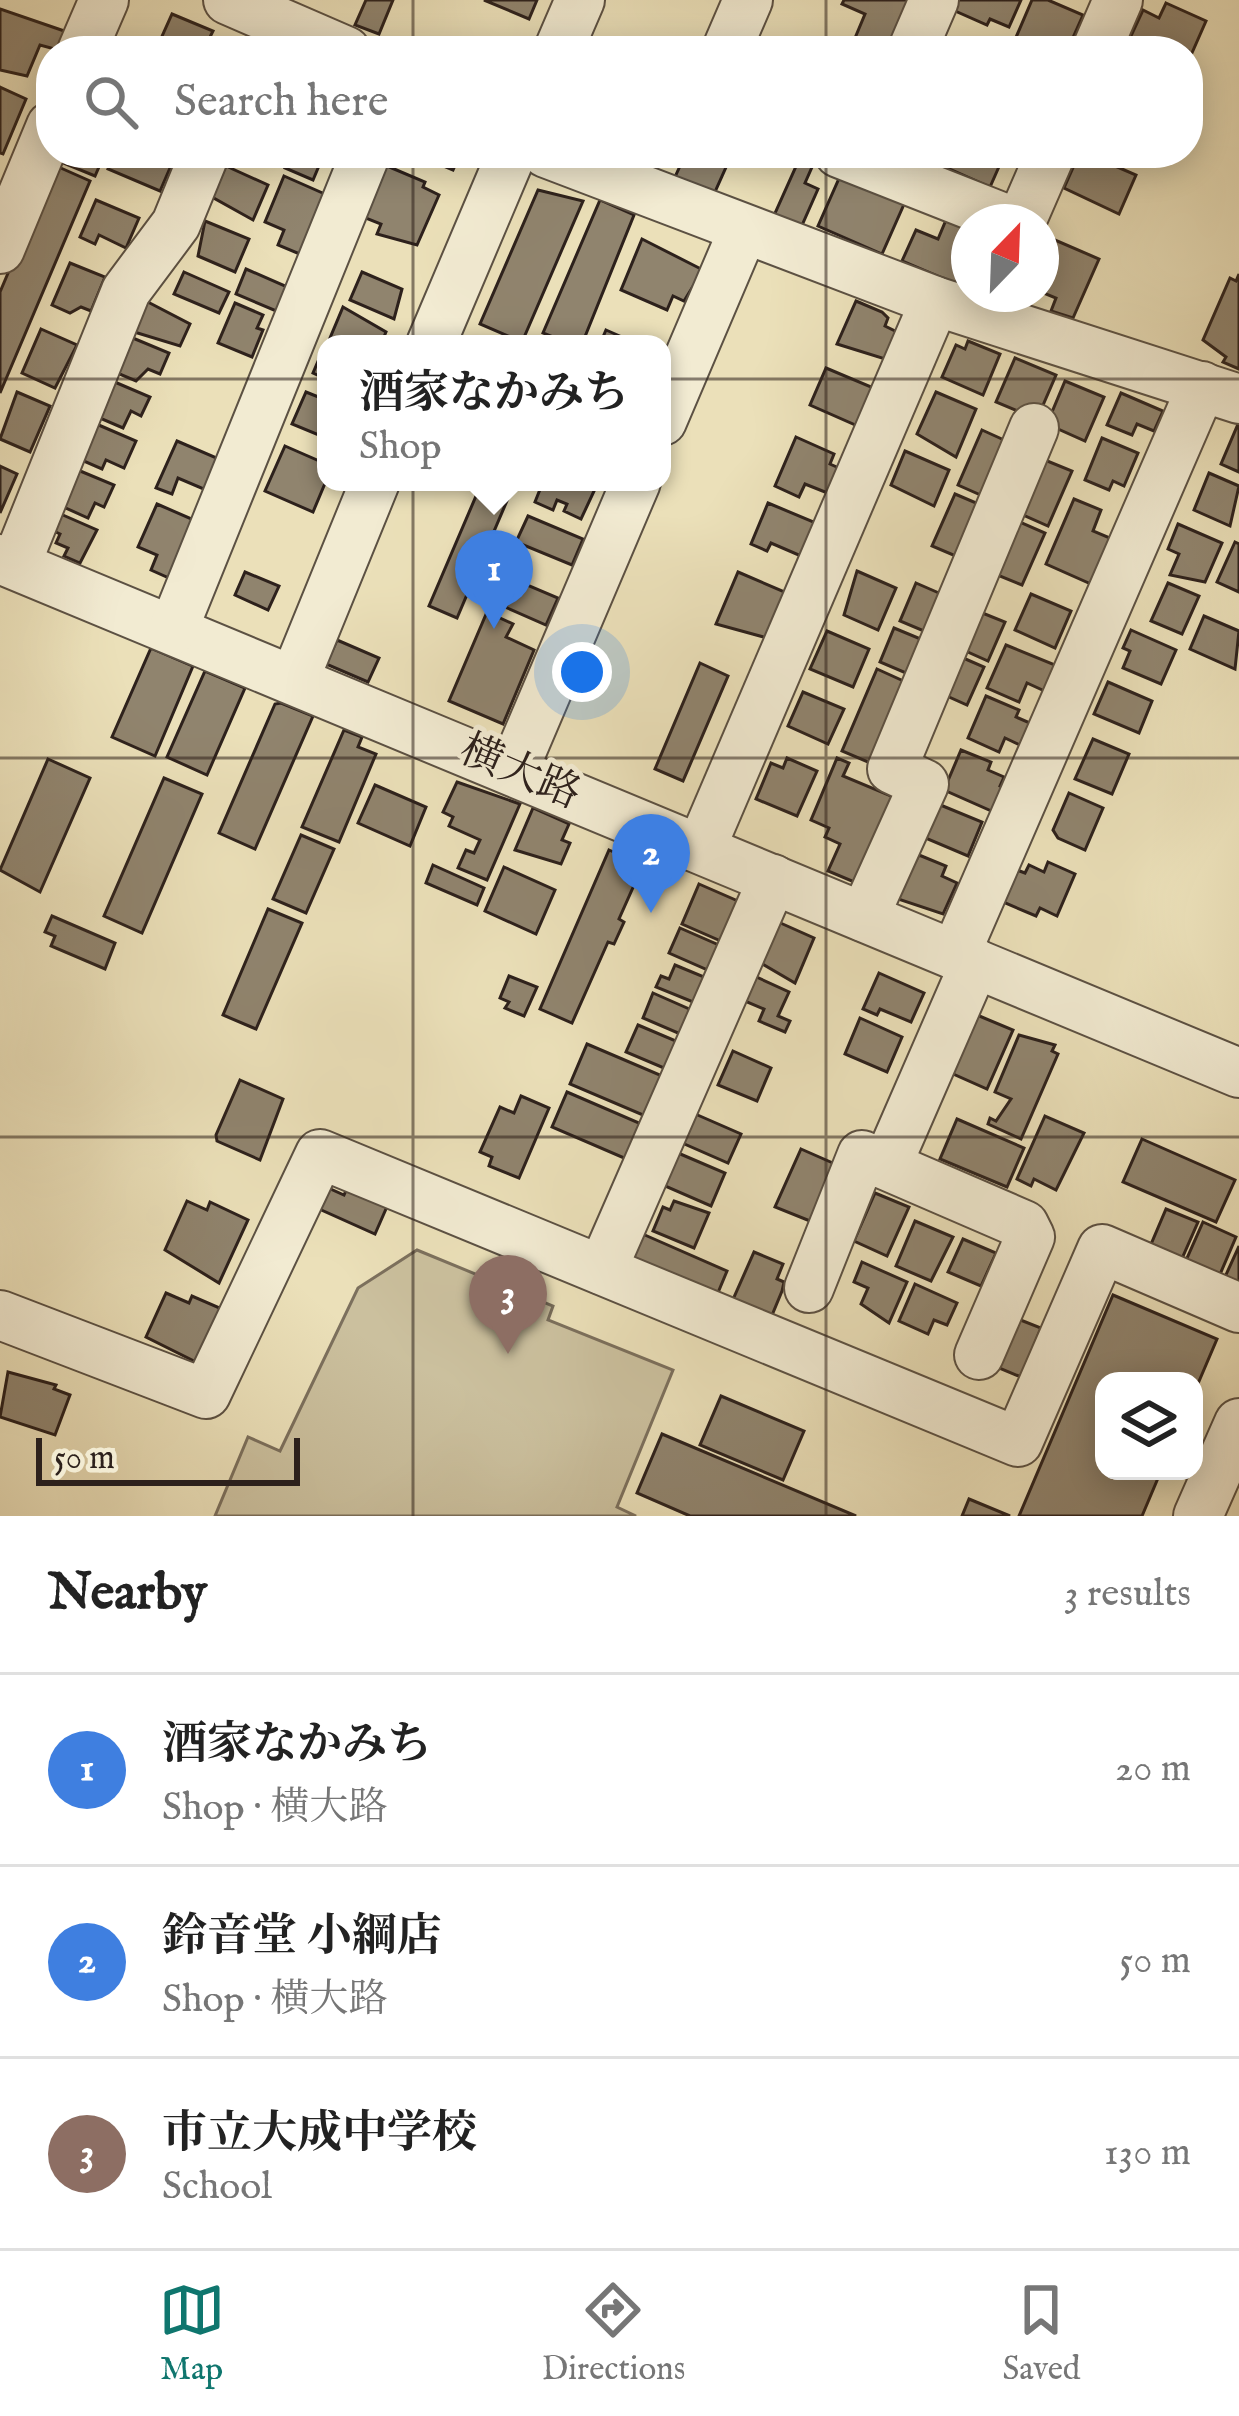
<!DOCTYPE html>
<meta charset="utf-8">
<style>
:root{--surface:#fff;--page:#f2f2f2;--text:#222;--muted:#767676;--line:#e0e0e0;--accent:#0f766e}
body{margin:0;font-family:"IM FELL English","Noto Serif JP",serif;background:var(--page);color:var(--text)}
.controls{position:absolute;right:36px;bottom:36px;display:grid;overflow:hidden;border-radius:24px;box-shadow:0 6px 30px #0003}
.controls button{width:108px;height:108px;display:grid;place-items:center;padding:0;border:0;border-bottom:3px solid var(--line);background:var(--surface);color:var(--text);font:60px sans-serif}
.compass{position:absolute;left:951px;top:204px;width:108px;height:108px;border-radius:50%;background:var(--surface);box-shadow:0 6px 30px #0003;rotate:23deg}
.scale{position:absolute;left:36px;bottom:30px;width:264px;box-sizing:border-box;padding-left:12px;border:6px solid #2d211c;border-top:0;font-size:33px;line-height:42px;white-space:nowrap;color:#2d211c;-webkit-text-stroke:9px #f2ebd2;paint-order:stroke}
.you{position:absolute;left:582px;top:672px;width:42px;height:42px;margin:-30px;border:9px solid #fff;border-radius:50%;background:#1a73e8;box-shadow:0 0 0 18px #1a73e833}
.badge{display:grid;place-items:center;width:78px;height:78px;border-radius:50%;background:var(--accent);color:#fff;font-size:39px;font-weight:700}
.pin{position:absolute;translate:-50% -99px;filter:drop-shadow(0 3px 6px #0008)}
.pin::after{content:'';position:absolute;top:63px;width:42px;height:36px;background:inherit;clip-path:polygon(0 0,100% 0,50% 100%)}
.popup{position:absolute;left:317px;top:335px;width:354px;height:156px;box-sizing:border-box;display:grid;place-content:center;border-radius:24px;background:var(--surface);filter:drop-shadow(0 3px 9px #0005);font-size:39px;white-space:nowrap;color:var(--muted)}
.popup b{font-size:45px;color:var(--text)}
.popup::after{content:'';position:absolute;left:50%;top:100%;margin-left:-24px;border:24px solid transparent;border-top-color:var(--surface)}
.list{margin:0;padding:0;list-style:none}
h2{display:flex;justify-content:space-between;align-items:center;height:156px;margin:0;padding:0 48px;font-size:51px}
h2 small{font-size:39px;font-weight:400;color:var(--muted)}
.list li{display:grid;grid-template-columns:78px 1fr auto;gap:36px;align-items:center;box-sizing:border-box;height:192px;padding:0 48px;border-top:3px solid var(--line)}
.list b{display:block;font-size:45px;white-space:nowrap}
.list p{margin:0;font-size:39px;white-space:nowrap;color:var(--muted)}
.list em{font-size:39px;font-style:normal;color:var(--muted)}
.icon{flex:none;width:66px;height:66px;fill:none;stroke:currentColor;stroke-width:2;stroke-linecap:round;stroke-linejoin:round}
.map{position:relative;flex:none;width:1239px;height:1516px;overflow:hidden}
.search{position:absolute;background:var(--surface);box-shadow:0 6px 30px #0003;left:36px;right:36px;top:36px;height:132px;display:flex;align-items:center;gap:30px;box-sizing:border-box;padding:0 42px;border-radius:48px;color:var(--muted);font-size:45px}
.sheet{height:732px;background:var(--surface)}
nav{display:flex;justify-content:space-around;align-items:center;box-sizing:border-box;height:168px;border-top:3px solid var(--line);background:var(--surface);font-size:33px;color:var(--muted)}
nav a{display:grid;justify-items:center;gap:6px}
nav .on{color:var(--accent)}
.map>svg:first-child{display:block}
.green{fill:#cbc09e;stroke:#7c705d;stroke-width:3}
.building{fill:#90846e;stroke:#2d211c;stroke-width:3}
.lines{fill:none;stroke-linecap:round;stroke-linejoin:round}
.minor-casing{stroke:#5c5143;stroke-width:52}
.minor{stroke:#f2ebd2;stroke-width:48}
.grid{fill:none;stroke:#2d211c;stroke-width:3;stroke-opacity:0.55}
.labels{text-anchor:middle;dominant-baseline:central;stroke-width:10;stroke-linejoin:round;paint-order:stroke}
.street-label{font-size:42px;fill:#2d211c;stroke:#f2ebd2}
</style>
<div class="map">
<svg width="1239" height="1516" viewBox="0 0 1239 1516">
<rect width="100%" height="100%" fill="#ebe0b9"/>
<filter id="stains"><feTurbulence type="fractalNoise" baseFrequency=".00167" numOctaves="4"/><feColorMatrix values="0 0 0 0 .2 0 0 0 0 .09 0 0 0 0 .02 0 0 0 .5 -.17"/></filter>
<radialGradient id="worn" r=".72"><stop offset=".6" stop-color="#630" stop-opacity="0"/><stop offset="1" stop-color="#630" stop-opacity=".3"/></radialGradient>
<!-- green -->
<polygon class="green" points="417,1250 553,1306 548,1320 673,1370 617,1507 636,1516 215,1516 248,1437 280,1451 358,1288"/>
<!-- building -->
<g class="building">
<polygon points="366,0 393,0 379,34 355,25"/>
<polygon points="484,0 537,0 529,19"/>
<polygon points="844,0 909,0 886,51 850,50 865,14 842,4"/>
<polygon points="957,0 1021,0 1009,27 990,19 987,25 953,10"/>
<polygon points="1032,0 1048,0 1083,15 1067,51 1029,51 1014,42"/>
<polygon points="1166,3 1206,21 1188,62 1188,51 1121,51 1123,32 1131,36 1143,10 1159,18"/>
<polygon points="0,9 70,33 62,51 40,45 27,76 0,70"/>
<polygon points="172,14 213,31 210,37 221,42 218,51 176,51 159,43"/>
<polygon points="0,87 26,99 3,154 0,153"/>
<polygon points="53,153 105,153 95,176 51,158"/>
<polygon points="115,153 155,153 173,161 160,191 108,169"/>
<polygon points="292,153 321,161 313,180 285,168"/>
<polygon points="413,153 454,153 458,159 453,170"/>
<polygon points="686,153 731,156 714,194 675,177"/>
<polygon points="1005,153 990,187 943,166 946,156 940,154"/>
<polygon points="1092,156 1136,175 1119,214 1064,188 1076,161 1088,166"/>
<polygon points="798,162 812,167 805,183 818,189 799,232 772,220"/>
<polygon points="380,163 425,182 423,187 439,195 417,245 377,234 381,224 358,215"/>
<polygon points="54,165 90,181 0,393 0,292"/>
<polygon points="226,166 268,185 253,220 212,197"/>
<polygon points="841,174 905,202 882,254 818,226"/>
<polygon points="284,176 327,195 302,255 278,245 284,230 265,222"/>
<polygon points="538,190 583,201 522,342 480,324"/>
<polygon points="96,200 139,218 126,248 99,235 95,244 80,237"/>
<polygon points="600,200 634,215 582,344 570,344 543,333"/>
<polygon points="946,220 969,230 969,254 956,284 902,261 916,230 938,239"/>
<polygon points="205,221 249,239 235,272 198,256"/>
<polygon points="1041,234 1099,259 1073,318 1051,311 1056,298 1041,292"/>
<polygon points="642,239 703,270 684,301 673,296 667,310 621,290"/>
<polygon points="70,263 105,277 91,311 81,307 70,313 52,305"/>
<polygon points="246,269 292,289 281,313 236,294"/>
<polygon points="184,272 229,292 219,313 174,294"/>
<polygon points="362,272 402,289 394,319 350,300"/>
<polygon points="1239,274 1239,369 1223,362 1226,357 1203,340 1230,278 1236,281"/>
<polygon points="144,300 190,324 180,346 131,331"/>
<polygon points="856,301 882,312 888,318 885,326 897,332 885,359 837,344"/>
<polygon points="235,303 263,315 257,328 263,330 252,357 218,343"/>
<polygon points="343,307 386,332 381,344 344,344 330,338"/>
<polygon points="41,329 77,345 55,388 22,373"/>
<polygon points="606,330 638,344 600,344"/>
<polygon points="128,336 169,353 160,374 148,369 136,381 110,370"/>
<polygon points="968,341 1000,354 983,395 942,377 956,345 965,349"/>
<polygon points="325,345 326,346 326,379 313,373"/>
<polygon points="1015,358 1056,375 1037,419 996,402"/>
<polygon points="826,368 876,389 860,427 810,405"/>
<polygon points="110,380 150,397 141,416 131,411 123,428 95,416"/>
<polygon points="1065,381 1104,397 1085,441 1047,424"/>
<polygon points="17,392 50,406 30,452 0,439"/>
<polygon points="306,392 326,400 326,438 292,424"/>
<polygon points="936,392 976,409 956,457 917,434"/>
<polygon points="1121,393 1163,411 1154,431 1137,424 1132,435 1107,425"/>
<polygon points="94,423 136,441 124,468 106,460 102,469 79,459"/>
<polygon points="1238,424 1239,424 1239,472 1221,464"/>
<polygon points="982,430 1015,445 992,500 958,485"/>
<polygon points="796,437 834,454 830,464 841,469 830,494 805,484 799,497 775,486"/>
<polygon points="1102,438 1138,453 1124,486 1113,481 1109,490 1085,480"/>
<polygon points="177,441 219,459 206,490 178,478 172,494 156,488"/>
<polygon points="285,446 326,464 326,481 313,512 265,491"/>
<polygon points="905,451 949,470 934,506 891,485"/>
<polygon points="1035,456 1072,471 1048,526 1012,510"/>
<polygon points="0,466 17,474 0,513"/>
<polygon points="73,468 114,485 104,507 95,503 88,518 59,505"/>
<polygon points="1209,473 1239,486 1230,526 1194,510"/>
<polygon points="482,482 515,482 457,618 429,606"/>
<polygon points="543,482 578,482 595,489 581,519 564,511 567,504 557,500 553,510 535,502"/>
<polygon points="955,494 988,508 965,560 932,546"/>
<polygon points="1074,499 1101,510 1093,531 1110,538 1091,584 1046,564"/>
<polygon points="768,503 816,523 801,556 771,543 767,551 751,544"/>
<polygon points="157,504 194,520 169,578 151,570 157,555 138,547"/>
<polygon points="56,512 97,530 80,563 64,556 68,548 56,543 60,534 49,529"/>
<polygon points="528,516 583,539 572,565 516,542"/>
<polygon points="1008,517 1045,533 1022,585 985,570"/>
<polygon points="1178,524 1222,543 1205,582 1170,575 1179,554 1168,549"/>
<polygon points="1235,542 1239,544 1239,592 1217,582"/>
<polygon points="857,571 896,588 878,630 844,615"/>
<polygon points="245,572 279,586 268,610 235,595"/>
<polygon points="738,572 787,593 767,638 716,624"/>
<polygon points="501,574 558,598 546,625 489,600"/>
<polygon points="916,583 948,597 931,634 900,621"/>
<polygon points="1168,583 1199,596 1182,634 1151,621"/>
<polygon points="1031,594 1071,611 1055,648 1015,630"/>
<polygon points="975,610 1005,622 988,661 959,648"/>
<polygon points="487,612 513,624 506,637 534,650 503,724 449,701"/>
<polygon points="1204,616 1239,631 1235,669 1190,649"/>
<polygon points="894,628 928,642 913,676 880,662"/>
<polygon points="1131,630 1176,650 1161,684 1123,668 1130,651 1123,648"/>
<polygon points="827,631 869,649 853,687 810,669"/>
<polygon points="337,640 379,658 368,682 326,664"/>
<polygon points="1006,645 1060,667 1049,693 1027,683 1019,702 987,688"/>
<polygon points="151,648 193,666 155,756 112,737"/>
<polygon points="954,654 984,667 967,705 938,692"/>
<polygon points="700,663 728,676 683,781 655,769"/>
<polygon points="877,669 910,684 875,765 842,751"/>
<polygon points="205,671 245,688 207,775 167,757"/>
<polygon points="1108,682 1152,701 1139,733 1094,714"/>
<polygon points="803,692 844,709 828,744 788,726"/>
<polygon points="986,696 1019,710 1016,717 1030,723 1020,745 1005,738 999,752 968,738"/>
<polygon points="281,703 313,716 255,849 219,833 275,704"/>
<polygon points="344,730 362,737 358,747 376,754 339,842 302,827"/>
<polygon points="1093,739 1129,754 1112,794 1075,779"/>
<polygon points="961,750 991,762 988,770 1004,777 1000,786 1006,789 996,813 944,790"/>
<polygon points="787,758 817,771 797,816 756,799 771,763 783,768"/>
<polygon points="837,758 849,763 843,776 896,798 859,884 828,871 840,844 825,837 829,828 811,820"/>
<polygon points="48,759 90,778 40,892 0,870"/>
<polygon points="164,778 202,794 142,933 104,916"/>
<polygon points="457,782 520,804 487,880 458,868 466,850 474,853 480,840 449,826 453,817 443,812"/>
<polygon points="375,785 426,807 410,846 358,823"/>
<polygon points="1069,793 1103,808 1085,850 1058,838 1053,830"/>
<polygon points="938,804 982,822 968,856 923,837"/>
<polygon points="533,808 569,824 562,840 570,843 561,864 515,850"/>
<polygon points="301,835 334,849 306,913 273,899"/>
<polygon points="609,850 643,865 619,919 624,922 614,944 608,942 572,1023 540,1009"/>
<polygon points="919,855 946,866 942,876 957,883 943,914 895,898"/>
<polygon points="1048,862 1075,874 1057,916 1040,908 1036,916 1003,902 1017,870 1025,873 1029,865 1044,872"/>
<polygon points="433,865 484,888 477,905 426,883"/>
<polygon points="504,867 555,890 536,934 485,911"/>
<polygon points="699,884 747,905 730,945 682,924"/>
<polygon points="268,909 302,923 256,1029 223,1015"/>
<polygon points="52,916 115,943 105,969 51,946 55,936 45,932"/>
<polygon points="776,921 814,938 795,983 759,962"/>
<polygon points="680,928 721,946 710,971 669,953"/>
<polygon points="675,965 709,979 698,1004 656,987 661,976 669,979"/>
<polygon points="879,973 924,993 911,1022 880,1009 877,1015 863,1009"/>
<polygon points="750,974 789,992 778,1016 790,1021 785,1032 759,1021 764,1009 740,999"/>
<polygon points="509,976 537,987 524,1016 505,1008 509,1002 500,998"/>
<polygon points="653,993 696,1012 685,1036 643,1018"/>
<polygon points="977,1015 1013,1030 987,1089 951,1073"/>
<polygon points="860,1018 902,1037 887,1072 845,1054"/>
<polygon points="638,1025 683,1044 671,1071 626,1052"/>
<polygon points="1019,1035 1055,1045 1052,1051 1058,1054 1021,1139 988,1124 990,1118 996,1121 1011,1099 995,1092"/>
<polygon points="587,1044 667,1078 650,1118 570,1084"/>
<polygon points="733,1051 771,1068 757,1101 718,1085"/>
<polygon points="240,1080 283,1099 260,1160 217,1141 216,1135"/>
<polygon points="567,1092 646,1126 631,1161 552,1127"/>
<polygon points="521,1096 549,1108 519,1178 489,1166 492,1157 480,1152 500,1107 514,1113"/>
<polygon points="693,1113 741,1134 728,1163 680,1142"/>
<polygon points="1045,1116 1084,1133 1056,1190 1034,1179 1031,1186 1017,1179"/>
<polygon points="957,1119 1024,1148 1007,1187 940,1159"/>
<polygon points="1142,1139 1235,1180 1216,1222 1123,1182"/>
<polygon points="801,1149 835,1164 810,1221 775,1207"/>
<polygon points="678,1153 725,1173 711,1206 665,1186"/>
<polygon points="349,1184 389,1202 375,1234 317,1208 326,1187 344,1195"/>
<polygon points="875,1193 909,1207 887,1256 854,1241"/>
<polygon points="187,1201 207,1210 210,1202 248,1220 219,1283 165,1250"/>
<polygon points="674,1201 709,1213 694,1248 653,1231 663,1207 670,1210"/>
<polygon points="1166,1209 1198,1222 1180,1263 1149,1249"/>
<polygon points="915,1221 953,1237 931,1281 896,1266"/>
<polygon points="1203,1222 1236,1237 1218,1279 1184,1265"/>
<polygon points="638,1232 727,1271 712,1307 625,1263"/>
<polygon points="963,1239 996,1253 981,1286 948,1272"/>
<polygon points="1239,1246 1239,1283 1225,1277"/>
<polygon points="754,1252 783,1264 777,1279 784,1282 782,1291 770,1320 731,1304"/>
<polygon points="862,1262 907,1282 889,1323 861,1304 868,1288 854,1282"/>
<polygon points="915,1284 957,1303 947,1325 934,1320 928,1334 899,1321"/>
<polygon points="166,1293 189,1303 192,1296 222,1309 198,1363 146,1337"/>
<polygon points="1113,1295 1217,1339 1194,1393 1194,1381 1104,1381 1104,1471 1161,1471 1142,1516 1019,1516"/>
<polygon points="1018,1319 1041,1328 1021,1377 999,1368"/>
<polygon points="8,1372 56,1385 54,1389 70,1395 55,1435 0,1417"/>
<polygon points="721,1396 804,1431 783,1480 700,1445"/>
<polygon points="662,1434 856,1516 690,1516 637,1493"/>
<polygon points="969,1499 1010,1516 962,1516"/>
</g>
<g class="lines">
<!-- minor casing -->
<g class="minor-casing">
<g id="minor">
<polyline points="228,0 346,51"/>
<polyline points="82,51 104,0"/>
<polyline points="558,51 580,0"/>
<polyline points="726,51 748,0"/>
<polyline points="912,51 934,0"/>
<polyline points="1096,51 1118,0"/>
<polyline points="546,153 935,301 1239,399"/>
<polyline points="839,153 1014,222"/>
<polyline points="1021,222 1051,153"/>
<polyline points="0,249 51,126"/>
<polyline points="431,344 512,153"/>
<polyline points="662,421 743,231"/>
<polyline points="0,559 1239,1073"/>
<polyline points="16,564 126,291 176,224 205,153"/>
<polyline points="173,630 366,153"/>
<polyline points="295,678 375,482"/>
<polyline points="513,771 636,482"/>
<polyline points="701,848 935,301"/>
<polyline points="864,917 924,784 892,769 1034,428"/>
<polyline points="955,955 1202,386"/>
<polyline points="887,1165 975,963"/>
<polyline points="602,1270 773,879"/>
<polyline points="809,1288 862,1155 1024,1225 1030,1237 979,1355"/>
<polyline points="0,1315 206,1394 320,1154 1018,1442 1102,1249 1239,1308"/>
<polyline points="1198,1516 1239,1423"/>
</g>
</g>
<!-- minor -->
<use href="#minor" class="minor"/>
</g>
<!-- grid -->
<path class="grid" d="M413,0V51M826,0V51M413,153V1516M826,153V1516M0,379H1239M0,758H1239M0,1137H1239"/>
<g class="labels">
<!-- street labels -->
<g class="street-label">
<text transform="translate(520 773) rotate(23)">横大路</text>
</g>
</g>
<rect width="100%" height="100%" filter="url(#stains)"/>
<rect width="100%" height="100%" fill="url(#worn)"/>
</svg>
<div class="controls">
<button><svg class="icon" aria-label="layers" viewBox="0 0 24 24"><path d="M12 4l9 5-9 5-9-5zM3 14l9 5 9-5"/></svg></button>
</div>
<svg class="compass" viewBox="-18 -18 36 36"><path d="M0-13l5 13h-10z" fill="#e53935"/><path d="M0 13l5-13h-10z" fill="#767676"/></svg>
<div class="scale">50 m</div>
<div class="you"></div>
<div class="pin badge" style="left:494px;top:629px;background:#3f7fe0">1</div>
<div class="popup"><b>酒家なかみち</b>Shop</div>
<div class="pin badge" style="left:651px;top:913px;background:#3f7fe0">2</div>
<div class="pin badge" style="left:508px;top:1354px;background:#8d6e63">3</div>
<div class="search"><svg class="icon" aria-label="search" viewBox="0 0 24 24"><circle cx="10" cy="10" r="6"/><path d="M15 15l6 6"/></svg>Search here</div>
</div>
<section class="sheet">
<h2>Nearby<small>3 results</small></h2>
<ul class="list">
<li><span class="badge" style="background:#3f7fe0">1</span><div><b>酒家なかみち</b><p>Shop · 横大路</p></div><em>20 m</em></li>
<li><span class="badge" style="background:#3f7fe0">2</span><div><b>鈴音堂 小綱店</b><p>Shop · 横大路</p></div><em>50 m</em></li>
<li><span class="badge" style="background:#8d6e63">3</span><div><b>市立大成中学校</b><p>School</p></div><em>130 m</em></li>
</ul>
</section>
<nav>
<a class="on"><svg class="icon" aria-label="map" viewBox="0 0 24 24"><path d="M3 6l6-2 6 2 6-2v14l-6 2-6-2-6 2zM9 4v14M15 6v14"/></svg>Map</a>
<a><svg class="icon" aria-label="directions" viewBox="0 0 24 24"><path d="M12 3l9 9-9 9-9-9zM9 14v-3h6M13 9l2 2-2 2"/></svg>Directions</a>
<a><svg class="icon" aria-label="saved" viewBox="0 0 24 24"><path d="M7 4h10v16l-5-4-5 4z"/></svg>Saved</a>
</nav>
